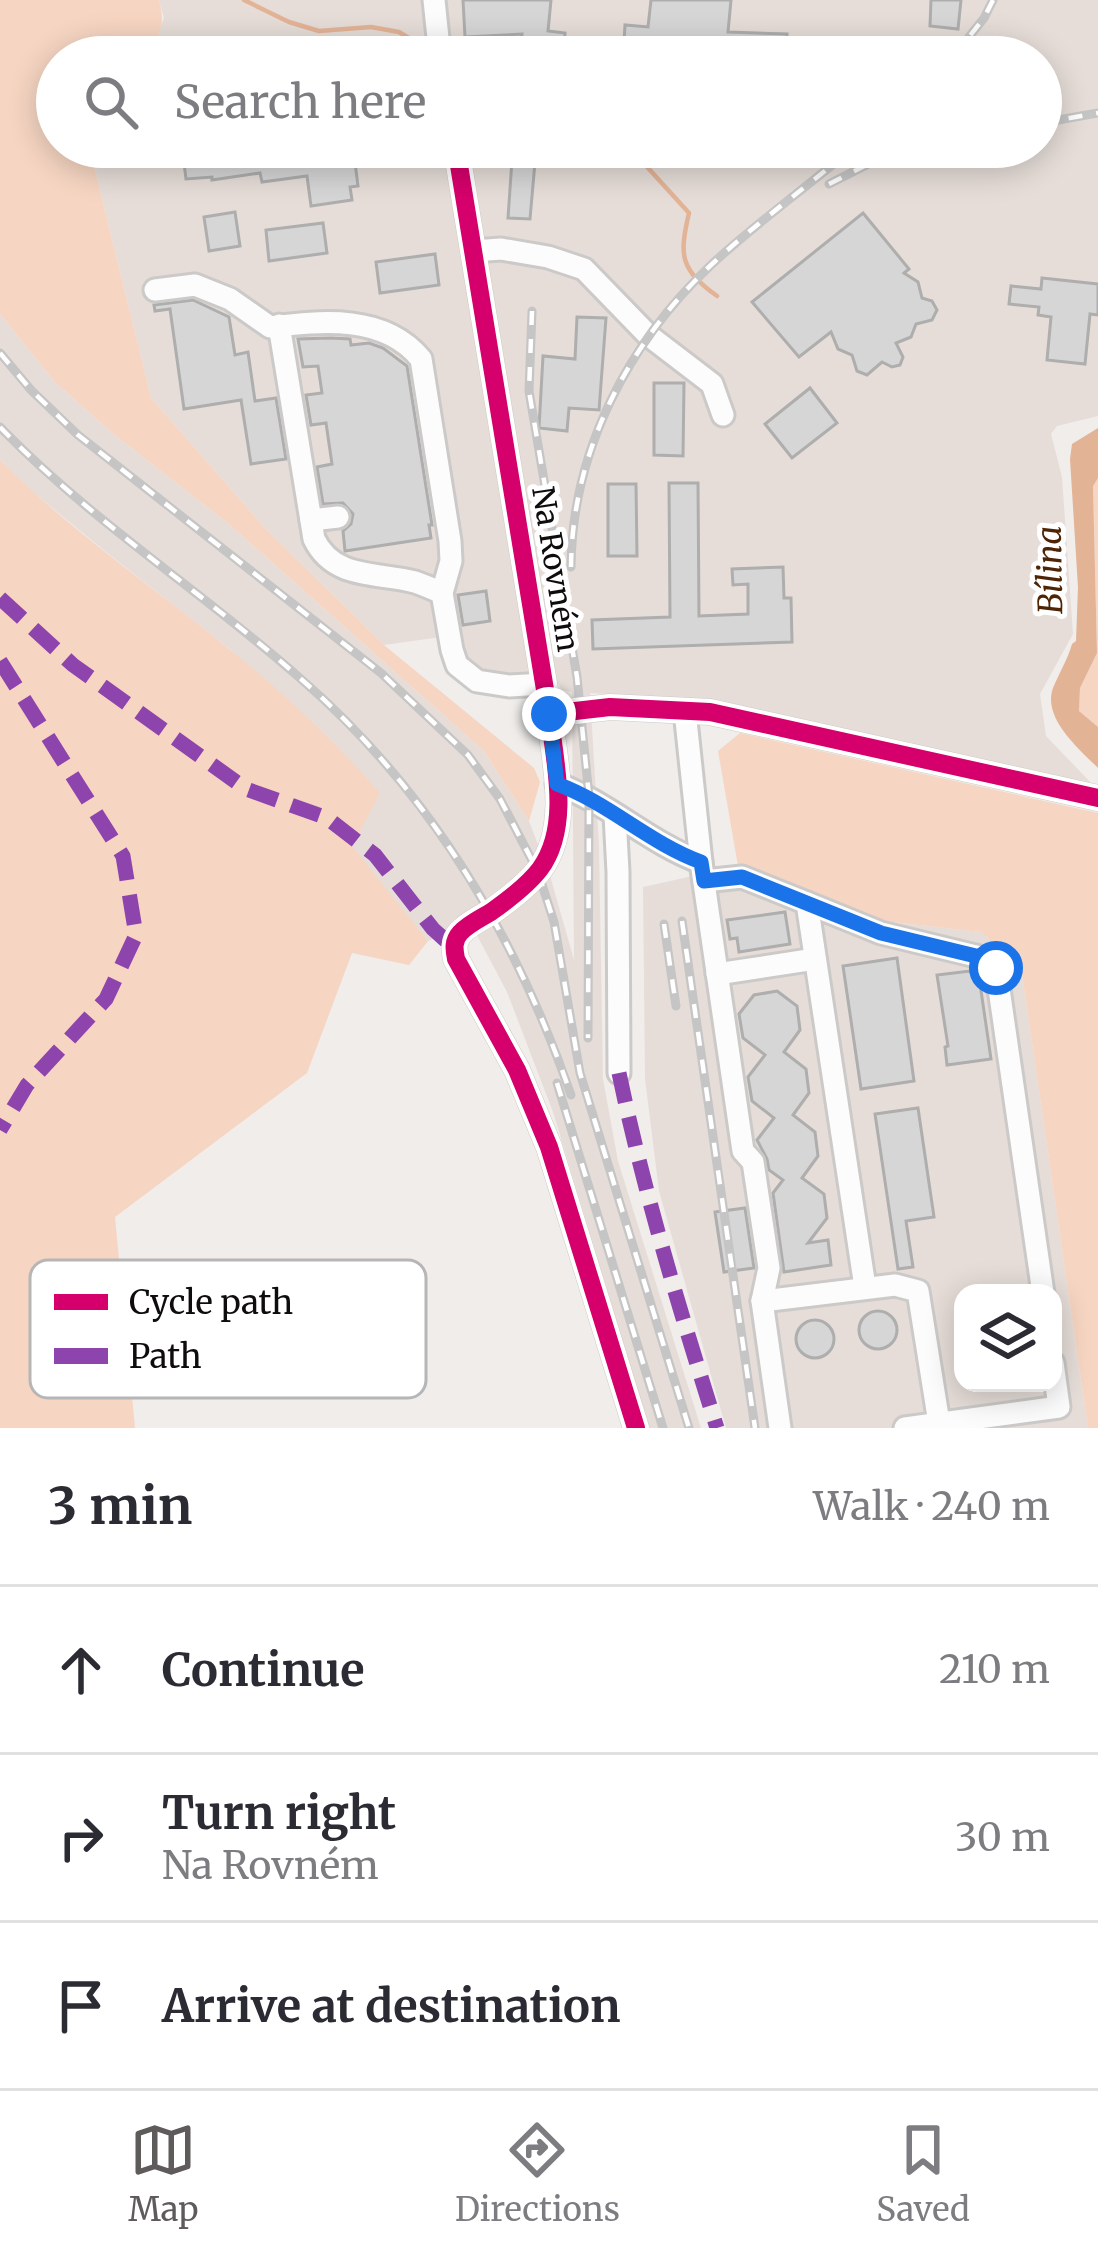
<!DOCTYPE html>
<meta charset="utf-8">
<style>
:root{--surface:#fff;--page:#f7f7f7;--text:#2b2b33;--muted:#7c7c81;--line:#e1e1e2;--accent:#5e5b5a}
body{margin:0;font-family:Merriweather,serif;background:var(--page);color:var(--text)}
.controls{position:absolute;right:36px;bottom:36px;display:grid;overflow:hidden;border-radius:24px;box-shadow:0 6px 30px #0003}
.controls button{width:108px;height:108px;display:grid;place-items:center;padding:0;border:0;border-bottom:3px solid var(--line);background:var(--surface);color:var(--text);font:60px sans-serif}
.stop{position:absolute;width:36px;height:36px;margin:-27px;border:9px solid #1a73e8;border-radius:50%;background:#fff}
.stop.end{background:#1a73e8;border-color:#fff;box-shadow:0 3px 12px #0008}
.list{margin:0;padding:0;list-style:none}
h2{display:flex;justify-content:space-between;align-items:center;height:156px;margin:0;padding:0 48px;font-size:51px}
h2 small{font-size:39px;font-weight:400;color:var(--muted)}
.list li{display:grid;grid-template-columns:78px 1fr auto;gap:36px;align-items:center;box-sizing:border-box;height:168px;padding:0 48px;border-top:3px solid var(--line)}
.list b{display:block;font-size:45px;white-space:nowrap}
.list p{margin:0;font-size:39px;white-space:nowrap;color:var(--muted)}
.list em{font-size:39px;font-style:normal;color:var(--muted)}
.icon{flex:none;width:66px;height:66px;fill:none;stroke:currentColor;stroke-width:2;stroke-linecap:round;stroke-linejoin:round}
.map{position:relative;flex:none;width:1098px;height:1428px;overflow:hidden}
.search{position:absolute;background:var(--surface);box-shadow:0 6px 30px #0003;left:36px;right:36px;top:36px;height:132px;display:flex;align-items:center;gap:30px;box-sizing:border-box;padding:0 42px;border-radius:66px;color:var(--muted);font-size:45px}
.sheet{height:660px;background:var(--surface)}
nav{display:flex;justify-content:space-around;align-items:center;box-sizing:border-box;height:168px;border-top:3px solid var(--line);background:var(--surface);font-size:33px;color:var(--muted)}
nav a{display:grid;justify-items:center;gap:6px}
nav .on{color:var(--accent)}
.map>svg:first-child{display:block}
.built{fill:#e6ddd8;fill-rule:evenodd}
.green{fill:#f6d5c2}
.water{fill:#e3b396}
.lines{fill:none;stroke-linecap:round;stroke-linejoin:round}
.stream{stroke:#e3b396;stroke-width:4.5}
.building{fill:#d7d6d6;stroke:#adaead;stroke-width:3}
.minor-casing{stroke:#cccac8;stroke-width:27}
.minor{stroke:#fdfcfc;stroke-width:21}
.rail-casing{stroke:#c6c5c5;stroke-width:9}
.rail{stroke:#fff;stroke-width:4.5;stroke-dasharray:14;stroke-linecap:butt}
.quiet{stroke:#8e44ad;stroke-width:15;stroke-dasharray:30 15;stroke-linecap:butt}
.cycleway-casing{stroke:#fff;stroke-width:26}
.cycleway{stroke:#d6006c;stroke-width:18}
.route{stroke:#1a73e8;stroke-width:15}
.labels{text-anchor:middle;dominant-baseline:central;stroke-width:10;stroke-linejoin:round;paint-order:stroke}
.street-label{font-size:30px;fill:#0f0d0c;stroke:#fff}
.water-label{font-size:33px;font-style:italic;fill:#4f2405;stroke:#fff}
.key{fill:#fff;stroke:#b7b6b6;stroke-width:3}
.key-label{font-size:33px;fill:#0f0d0c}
</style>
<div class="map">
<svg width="1098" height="1428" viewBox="0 0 1098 1428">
<rect width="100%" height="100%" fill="#f0edeb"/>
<!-- built -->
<g class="built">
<polygon points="159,0 1098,0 1098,416 1057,426 1051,434 1062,477 1073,634 1040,694 1046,736 1095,787 713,700 590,693 599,846 603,1079 618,1161 701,1428 649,1428 553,1112 507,992 471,924 428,941 351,846 232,651 106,552 23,484 0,460 0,314 55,382 111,432 230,525 484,751 529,821 551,879 574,960 572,692 562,690 551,672 508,678 479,672 465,662 455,635 384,645 265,528 151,398 94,166 93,147 1041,147 1041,57 144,57 155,43 164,18"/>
<path d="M738,866L883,921L981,932L1021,967L1088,1428H726L659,1191L645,1079L643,887ZM963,1293H1053V1383H963Z"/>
</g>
<!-- green -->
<g class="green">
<path d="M0,0H159C166,25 160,37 144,57H57V147H93L94,166L151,398L265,528L384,645L534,768L540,782L529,821L484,751L230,525L111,432L55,382L0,314Z"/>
<path d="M0,460C71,532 157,589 234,653C287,696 335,742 380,793L352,846L428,941L409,965L352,953L307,1073L115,1217L135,1428H0Z"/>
<polygon points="1098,478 1098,727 1079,711 1080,688 1097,653 1093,485"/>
<polygon points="740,733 1098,813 1098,1428 1088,1428 1021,967 981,932 883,921 738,866 718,751"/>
</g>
<!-- water -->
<path class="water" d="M1098,428V478L1093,486L1097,653L1080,688L1079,711L1098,727V768C1079,749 1042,718 1053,688C1059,673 1068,659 1072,644L1076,641L1078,587L1070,459L1072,444Z"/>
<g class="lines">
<!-- stream -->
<g class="stream">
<polyline points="244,0 289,22 319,31 371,27 399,32 430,51"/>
<polyline points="447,54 459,57"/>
<path d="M629,147L689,213C679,256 680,269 717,296"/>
</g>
</g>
<!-- building -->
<g class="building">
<polygon points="463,0 551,0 548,31 565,33 563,57 520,53 522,34 465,37"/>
<polygon points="651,0 731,0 728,32 787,34 785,57 659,57 660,45 624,42 625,25 648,27"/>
<polygon points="931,0 961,0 958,29 930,26"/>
<polygon points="182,147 353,147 358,186 350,187 352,200 311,206 307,176 262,182 260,173 212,180 212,177 186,179"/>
<polygon points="512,160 535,162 530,219 508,218"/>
<polygon points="235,212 240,246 209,251 204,217"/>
<polygon points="863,213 909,269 904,273 918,282 922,298 932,301 937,310 932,320 916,324 911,337 896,343 903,357 900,365 892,367 882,362 867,375 857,371 852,355 838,349 831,332 799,357 752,302"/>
<polygon points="323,223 327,253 269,261 266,230"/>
<polygon points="435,254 439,285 380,293 376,262"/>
<polygon points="1042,278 1098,284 1098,315 1090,314 1085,364 1047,360 1051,317 1038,315 1039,307 1009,304 1011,286 1041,289"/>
<polygon points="193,300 229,317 235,355 248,352 255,401 276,398 286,459 251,464 241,400 184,409 170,309 155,311 154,305"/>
<polygon points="577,317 606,318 599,410 569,408 567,431 539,428 543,356 575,359"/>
<polygon points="331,338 350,339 351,345 369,343 383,348 407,366 432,525 429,525 431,538 345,551 343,531 351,524 353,514 343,503 323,504 317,467 332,464 326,423 311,425 306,395 322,393 318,366 303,367 298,339"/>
<polygon points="654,383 684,383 683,456 654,455"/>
<polygon points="810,388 837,423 792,458 765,424"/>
<polygon points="669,483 698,483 699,616 748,614 748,584 733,585 732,569 783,567 784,598 791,598 792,642 593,649 592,620 670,617"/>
<polygon points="608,484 636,484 637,556 608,556"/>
<polygon points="486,591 490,621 463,625 458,595"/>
<polygon points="785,912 790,944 739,952 737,938 730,939 727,920"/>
<polygon points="897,958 914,1081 861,1089 843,966"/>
<polygon points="970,971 979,977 991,1059 947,1065 945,1047 948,1046 937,975"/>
<polygon points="777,991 797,1006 800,1030 784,1052 806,1069 809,1093 793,1115 815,1132 818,1156 802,1178 824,1194 827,1218 808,1243 828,1240 831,1265 784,1272 773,1193 783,1180 769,1170 767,1159 757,1140 774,1118 752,1101 748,1077 765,1055 743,1038 739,1014 754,995"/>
<polygon points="918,1108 934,1217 906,1221 913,1267 898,1269 875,1114"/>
<polygon points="745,1208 754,1268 724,1272 715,1212"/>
<circle cx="878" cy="1330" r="19"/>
<circle cx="815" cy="1339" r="19"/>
</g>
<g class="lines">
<!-- minor casing -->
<g class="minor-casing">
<g id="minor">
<polyline points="434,0 440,57"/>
<path d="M456,147L549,714C555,762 571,827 540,869C527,886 508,900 491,912C481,918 468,924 460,933C453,941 454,949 456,959L517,1070L549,1147L636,1428"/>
<polyline points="474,251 501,249 548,257 584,269 648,335 712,384 723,415"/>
<path d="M155,290L195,285L230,299L270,327C322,321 384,314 421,359L450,541L451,561L442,593L452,650L457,665L477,681L509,686L544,684"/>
<path d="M279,325L314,539C334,580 377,572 415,582C424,585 433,589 442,593"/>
<polyline points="311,520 338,517"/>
<polyline points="685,711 701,862 743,1151 753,1162 769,1268 762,1301 780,1428"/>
<polyline points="549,714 610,707 710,712 1098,798"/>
<path d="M557,784C609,803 649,843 701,862"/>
<polyline points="615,815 618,872 619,1073"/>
<polyline points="704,881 742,877 807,903 865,1287"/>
<polyline points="807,903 881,933 980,957 996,968 1043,1293"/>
<polyline points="717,974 815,959"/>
<polyline points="762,1301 895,1285 918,1291 939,1423"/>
<polyline points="905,1428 1059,1407 1053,1363"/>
</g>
</g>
<!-- minor -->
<use href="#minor" class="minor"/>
<!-- rail casing -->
<g class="rail-casing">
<g id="rail">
<polyline points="953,57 984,18 993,0"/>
<polyline points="1041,123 1098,113"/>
<polyline points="829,184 888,154 921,147"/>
<polyline points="532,311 529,391 577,677 589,796 588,1038"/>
<polyline points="0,353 31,390 78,435 381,673 468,755 500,799 538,872 554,922 580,1073 689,1428"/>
<path d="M0,427C91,521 203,592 301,679C429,790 516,936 571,1095"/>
<path d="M571,567C572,451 628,343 711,265C756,223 807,187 854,147"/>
<polyline points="682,921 755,1428"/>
<polyline points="664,924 676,1006"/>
<polyline points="557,1083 663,1428"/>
</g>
</g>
<!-- rail -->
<use href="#rail" class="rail"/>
<!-- quiet -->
<g class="quiet">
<polyline points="0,598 73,665 246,789 327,818 375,855 433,929 454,948"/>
<polyline points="0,661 123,856 136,935 106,999 27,1085 0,1130"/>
<path d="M619,1073C644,1193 680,1311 717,1428"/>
</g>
<!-- cycleway casing -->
<g class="cycleway-casing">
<g id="cycleway">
<path d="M456,147L549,714C555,762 571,827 540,869C527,886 508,900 491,912C481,918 468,924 460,933C453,941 454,949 456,959L517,1070L549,1147L636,1428"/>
<polyline points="549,714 610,707 710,712 1098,798"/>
</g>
</g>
<!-- cycleway -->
<use href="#cycleway" class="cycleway"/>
</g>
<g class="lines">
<!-- route -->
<path class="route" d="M549,714L557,784C609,803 649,843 701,862L704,881L742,877L881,933L980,957L996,968"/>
</g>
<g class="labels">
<!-- street labels -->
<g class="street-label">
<text transform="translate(556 569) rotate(81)">Na Rovném</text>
</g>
<!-- water labels -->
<g class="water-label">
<text transform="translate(1050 570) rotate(-91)">Bílina</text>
</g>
</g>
<!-- legend -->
<rect x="30" y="1260" width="396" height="138" rx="18" class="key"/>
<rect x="54" y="1294" width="54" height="16" fill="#d6006c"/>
<rect x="54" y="1348" width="54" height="16" fill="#8e44ad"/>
<g class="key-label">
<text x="129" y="1314">Cycle path</text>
<text x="129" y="1368">Path</text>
</g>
</svg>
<div class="controls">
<button><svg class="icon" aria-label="layers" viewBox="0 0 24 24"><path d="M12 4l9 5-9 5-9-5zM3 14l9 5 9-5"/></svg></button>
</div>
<div class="stop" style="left:996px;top:968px"></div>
<div class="stop end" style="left:549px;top:714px"></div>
<div class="search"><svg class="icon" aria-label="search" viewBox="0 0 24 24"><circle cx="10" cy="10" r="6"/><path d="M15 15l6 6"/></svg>Search here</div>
</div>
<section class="sheet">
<h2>3 min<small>Walk · 240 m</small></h2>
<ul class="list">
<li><svg class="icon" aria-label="ahead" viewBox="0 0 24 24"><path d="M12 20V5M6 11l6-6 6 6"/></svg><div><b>Continue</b></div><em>210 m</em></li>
<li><svg class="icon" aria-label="right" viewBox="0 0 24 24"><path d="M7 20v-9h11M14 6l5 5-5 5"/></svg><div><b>Turn right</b><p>Na Rovném</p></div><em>30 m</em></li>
<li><svg class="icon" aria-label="arrive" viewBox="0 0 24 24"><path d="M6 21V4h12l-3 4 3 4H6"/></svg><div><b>Arrive at destination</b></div></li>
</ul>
</section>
<nav>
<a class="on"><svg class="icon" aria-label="map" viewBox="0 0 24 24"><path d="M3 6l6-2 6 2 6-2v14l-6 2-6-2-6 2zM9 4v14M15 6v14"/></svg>Map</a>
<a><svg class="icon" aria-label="directions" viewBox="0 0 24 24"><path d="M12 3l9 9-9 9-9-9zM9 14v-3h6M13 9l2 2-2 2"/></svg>Directions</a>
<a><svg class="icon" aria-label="saved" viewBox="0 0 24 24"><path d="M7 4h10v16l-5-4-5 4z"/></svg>Saved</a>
</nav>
